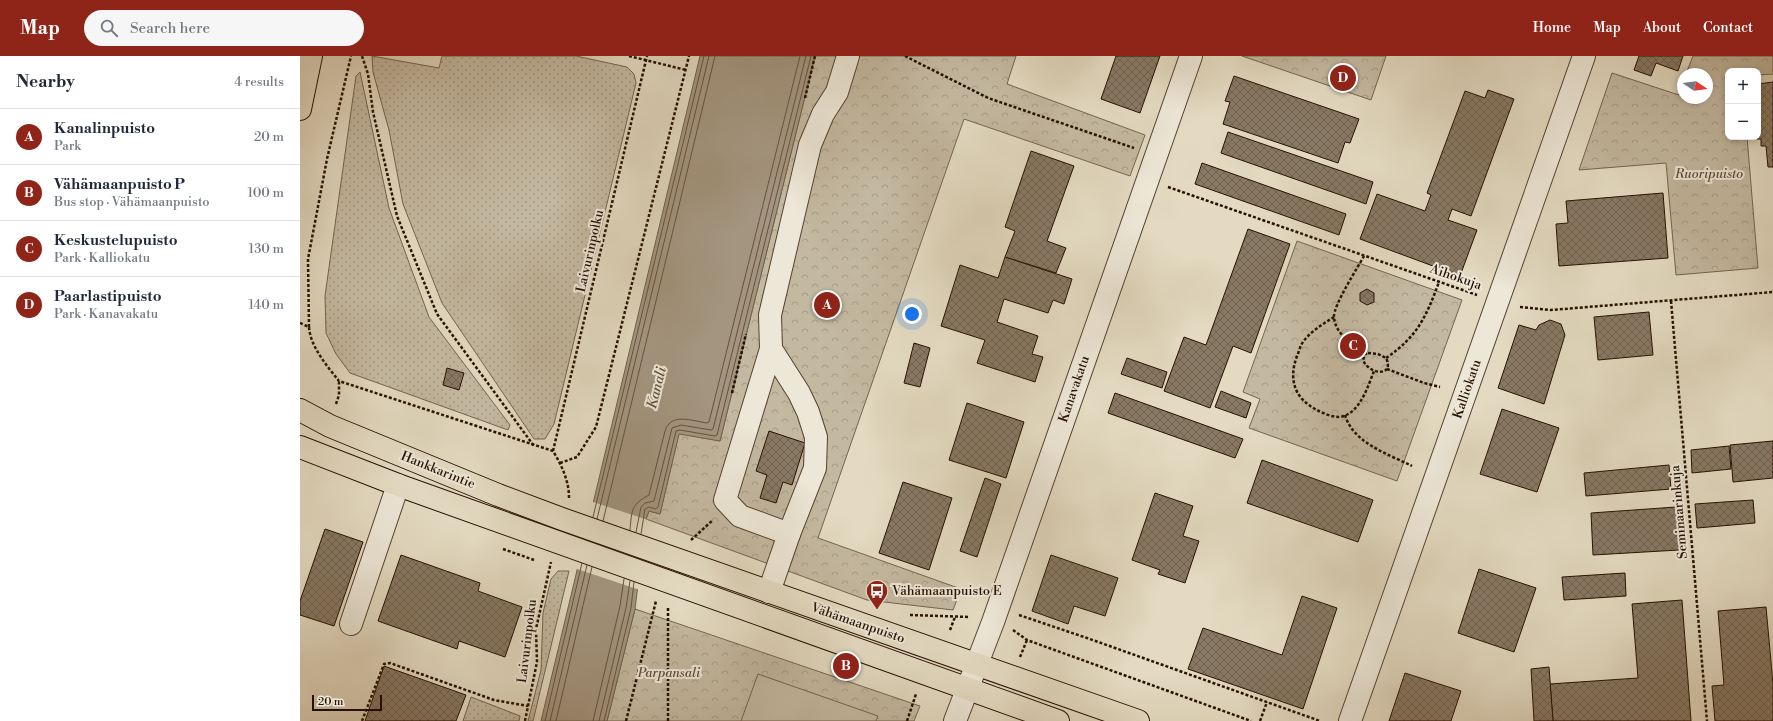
<!DOCTYPE html>
<meta charset="utf-8">
<style>
:root{--surface:#fff;--page:#f6f6f7;--text:#1f2937;--muted:#747a83;--line:#e0e1e3;--accent:#8f2418}
body{margin:0;font-family:"Libre Bodoni",serif;background:var(--page);color:var(--text)}
.controls{position:absolute;right:12px;top:12px;display:grid;overflow:hidden;border-radius:8px;box-shadow:0 2px 6px #0003}
.controls button{width:36px;height:36px;display:grid;place-items:center;padding:0;border:0;border-bottom:1px solid var(--line);background:var(--surface);color:var(--text);font:20px sans-serif}
.compass{position:absolute;left:1377px;top:12px;width:36px;height:36px;border-radius:50%;background:var(--surface);box-shadow:0 2px 6px #0003;rotate:103deg}
.scale{position:absolute;left:12px;bottom:10px;width:70px;box-sizing:border-box;padding-left:4px;border:2px solid #261000;border-top:0;font-size:11px;line-height:14px;white-space:nowrap;color:#261000;-webkit-text-stroke:3px #ede7d7;paint-order:stroke}
.you{position:absolute;left:612px;top:258px;width:14px;height:14px;margin:-10px;border:3px solid #fff;border-radius:50%;background:#1a73e8;box-shadow:0 0 0 6px #1a73e833}
.badge{display:grid;place-items:center;width:26px;height:26px;border-radius:50%;background:var(--accent);color:#fff;font-size:13px;font-weight:700}
.pin{position:absolute;translate:-50% -50%;border:2px solid #fff;box-shadow:0 1px 4px #0006}
.list{margin:0;padding:0;list-style:none}
h2{display:flex;justify-content:space-between;align-items:center;height:52px;margin:0;padding:0 16px;font-size:17px}
h2 small{font-size:13px;font-weight:400;color:var(--muted)}
.list li{display:grid;grid-template-columns:26px 1fr auto;gap:12px;align-items:center;box-sizing:border-box;height:56px;padding:0 16px;border-top:1px solid var(--line)}
.list b{display:block;font-size:15px;white-space:nowrap}
.list p{margin:0;font-size:13px;white-space:nowrap;color:var(--muted)}
.list em{font-size:13px;font-style:normal;color:var(--muted)}
.icon{flex:none;width:22px;height:22px;fill:none;stroke:currentColor;stroke-width:2;stroke-linecap:round;stroke-linejoin:round}
.map{position:relative;flex:none;width:1473px;height:665px;overflow:hidden}
header{display:flex;align-items:center;gap:24px;box-sizing:border-box;height:56px;padding:0 20px;background:var(--accent);color:#fff}
header strong{font-size:19px}
nav{display:flex;gap:22px;margin-inline-start:auto;font-size:14px}
.search{width:280px;height:36px;background:var(--page);display:flex;align-items:center;gap:10px;box-sizing:border-box;padding:0 14px;border-radius:22px;color:var(--muted);font-size:15px}
main{display:flex}
aside{flex:1;background:var(--surface)}
.map>svg:first-child{display:block}
.grass{fill:url(#grass-dots);stroke:#746450}
.park{fill:url(#park-crowns);stroke:#746450}
.pitch{fill:#c3b8a0;stroke:#746450}
.water{fill:#a3957f;stroke:#71604c}
.pier{fill:#e3dac1}
.lines{fill:none;stroke-linecap:round;stroke-linejoin:round}
.shore{stroke:#645240;stroke-width:1}
.building{fill:url(#building-cross-hatch);stroke:#261000}
.minor-casing{stroke:#554230;stroke-width:24}
.major-casing{stroke:#261000;stroke-width:24}
.path{stroke:#261000;stroke-width:2.5;stroke-dasharray:3 2;stroke-linecap:butt}
.minor{stroke:#ede7d7;stroke-width:22}
.major{stroke:#e3dac1;stroke-width:22}
.labels{text-anchor:middle;dominant-baseline:central;stroke-width:4;stroke-linejoin:round;paint-order:stroke}
.park-label{font-size:13px;font-style:italic;fill:#5d4b38;stroke:#ede7d7}
.street-label{font-size:13px;fill:#261000;stroke:#ede7d7}
.poi-label{font-size:13px;fill:#261000;stroke:#ede7d7;text-anchor:start}
.water-label{font-size:14px;font-style:italic;fill:#5e4c39;stroke:#ede7d7}
</style>
<header>
<strong>Map</strong>
<div class="search"><svg class="icon" aria-label="search" viewBox="0 0 24 24"><circle cx="10" cy="10" r="6"/><path d="M15 15l6 6"/></svg>Search here</div>
<nav><a>Home</a><a>Map</a><a>About</a><a>Contact</a></nav>
</header>
<main>
<aside>
<h2>Nearby<small>4 results</small></h2>
<ul class="list">
<li><span class="badge">A</span><div><b>Kanalinpuisto</b><p>Park</p></div><em>20 m</em></li>
<li><span class="badge">B</span><div><b>Vähämaanpuisto P</b><p>Bus stop · Vähämaanpuisto</p></div><em>100 m</em></li>
<li><span class="badge">C</span><div><b>Keskustelupuisto</b><p>Park · Kalliokatu</p></div><em>130 m</em></li>
<li><span class="badge">D</span><div><b>Paarlastipuisto</b><p>Park · Kanavakatu</p></div><em>140 m</em></li>
</ul>
</aside>
<div class="map">
<svg width="1473" height="665" viewBox="0 0 1473 665">
<defs>
<pattern id="grass-dots" width="8" height="8" patternUnits="userSpaceOnUse"><rect width="8" height="8" fill="#c3b8a0"/><path d="M2 2h.1M6 6h.1" fill="none" stroke="#a79d88" stroke-width="1.8" stroke-linecap="round"/></pattern>
<pattern id="park-crowns" width="20" height="18" patternUnits="userSpaceOnUse"><rect width="20" height="18" fill="#c3b8a0"/><path d="M2 6a3 3 0 1 1 6 0M12 15a3 3 0 1 1 6 0" fill="none" stroke="#a79d88"/></pattern>
<pattern id="building-cross-hatch" width="8" height="8" patternUnits="userSpaceOnUse"><rect width="8" height="8" fill="#887964"/><path d="M0 0l8 8M0 8l8-8" fill="none" stroke="#6f6250"/></pattern>
</defs>
<rect width="100%" height="100%" fill="#e3dac1"/>
<filter id="stains"><feTurbulence type="fractalNoise" baseFrequency=".005" numOctaves="4"/><feColorMatrix values="0 0 0 0 .2 0 0 0 0 .09 0 0 0 0 .02 0 0 0 .5 -.17"/></filter>
<radialGradient id="worn" r=".72"><stop offset=".6" stop-color="#630" stop-opacity="0"/><stop offset="1" stop-color="#630" stop-opacity=".3"/></radialGradient>
<!-- grass -->
<g class="grass">
<polygon points="72,0 139,12 142,0 276,0 327,11 334,18 336,27 254,368 245,383 234,383 142,247 103,148 89,74 73,16"/>
<polygon points="60,16 89,152 129,261 210,369 208,374 50,317 36,298 26,277 25,240 56,20"/>
<polygon points="258,515 269,515 233,665 228,665 241,614 243,557 251,523"/>
<polygon points="171,641 220,660 219,665 163,665"/>
</g>
<!-- park -->
<g class="park">
<polygon points="515,0 716,0 707,28 845,79 830,120 664,63 518,482 661,533 653,554 567,544 346,463 349,455 360,458 379,377 420,385"/>
<polygon points="942,0 1086,0 1071,44"/>
<polygon points="1393,0 1473,0 1473,18 1458,19 1458,15 1428,15 1428,81 1447,81 1458,212 1376,219 1366,107 1279,114 1312,17 1379,39 1383,28 1383,42 1407,42 1407,18 1386,18"/>
<polygon points="997,185 1162,244 1097,425 949,372 960,343 943,336"/>
<polygon points="335,553 620,650 614,665 307,665"/>
</g>
<!-- pitch -->
<polygon class="pitch" points="458,618 578,660 576,665 441,665"/>
<!-- water -->
<polygon class="water" points="400,0 515,0 420,385 379,378 360,458 349,455 346,463 335,553 307,665 241,665"/>
<!-- pier -->
<polygon class="pier" points="290,445 348,464 340,534 274,512"/>
<g class="lines">
<!-- shore -->
<g class="shore">
<polyline points="293,461 404,0"/>
<polyline points="297,463 409,0"/>
<polyline points="303,465 415,0"/>
<path d="M330,474C332,453 331,449 349,439L365,375C371,356 392,365 407,367L409,366L500,0"/>
<polyline points="336,476 341,451 345,447 354,445 372,372 381,369 411,374 413,373 506,0"/>
<polyline points="341,478 345,453 349,451 356,453 358,451 376,375 380,374 415,380 417,379 511,0"/>
<polyline points="245,665 282,507"/>
<polyline points="250,665 287,509"/>
<polyline points="256,665 292,511"/>
<polyline points="293,665 320,550 324,523"/>
<polyline points="299,665 326,552 330,525"/>
<polyline points="304,665 331,552 334,526"/>
</g>
</g>
<!-- building -->
<g class="building">
<polygon points="816,0 860,0 840,57 801,43"/>
<polygon points="1339,0 1383,0 1378,15 1356,7 1351,20 1334,14"/>
<polygon points="934,20 1059,63 1050,87 1045,86 1038,107 923,68 930,46 925,45"/>
<polygon points="1473,26 1473,111 1468,111 1466,90 1461,90 1461,83 1453,83 1453,81 1458,81 1458,69 1460,69 1458,28"/>
<polygon points="1188,34 1214,43 1171,160 1152,153 1148,164 1177,174 1160,220 1060,183 1077,138 1125,155 1131,139 1127,137 1165,35 1185,42"/>
<polygon points="928,76 1073,126 1066,148 921,97"/>
<polygon points="731,95 774,110 747,185 766,192 756,217 705,201 715,175 705,171"/>
<polygon points="902,107 1046,158 1039,179 895,128"/>
<polygon points="1363,137 1368,202 1259,210 1256,168 1268,167 1266,145"/>
<polygon points="948,173 990,188 951,297 933,290 910,352 864,335 884,281 906,289"/>
<polygon points="705,201 772,223 764,248 753,244 748,257 704,243 697,266 738,280 732,298 743,301 735,326 677,307 685,284 641,270 660,209 698,222"/>
<polygon points="1067,233 1074,237 1074,246 1067,249 1060,245 1060,237"/>
<polygon points="1349,256 1353,299 1298,304 1294,261"/>
<polygon points="1250,264 1261,268 1265,279 1244,348 1198,332 1219,269 1236,274 1239,269"/>
<polygon points="614,287 630,292 620,331 604,327"/>
<polygon points="827,302 867,316 862,332 821,318"/>
<polygon points="147,312 164,317 159,334 143,329"/>
<polygon points="921,335 951,347 946,362 915,351"/>
<polygon points="815,337 943,383 935,402 808,357"/>
<polygon points="667,347 724,366 706,422 649,404"/>
<polygon points="1202,353 1259,372 1237,436 1180,418"/>
<polygon points="469,375 505,387 492,429 483,426 476,447 460,442 467,419 456,415"/>
<polygon points="1473,385 1473,422 1433,426 1430,389"/>
<polygon points="1429,390 1431,413 1392,417 1391,394"/>
<polygon points="962,404 1073,444 1058,486 947,447"/>
<polygon points="1369,409 1371,433 1286,440 1284,417"/>
<polygon points="685,422 701,428 677,501 660,495"/>
<polygon points="603,426 652,442 629,514 579,497"/>
<polygon points="855,437 893,450 883,480 899,485 885,527 858,518 860,514 832,504"/>
<polygon points="1453,444 1455,467 1397,472 1395,448"/>
<polygon points="1376,451 1379,494 1293,499 1291,457"/>
<polygon points="25,473 63,486 34,570 0,559 0,545"/>
<polygon points="101,499 180,527 178,535 222,551 205,601 159,585 157,593 78,565"/>
<polygon points="751,499 818,522 805,560 774,550 768,568 732,555"/>
<polygon points="1179,513 1236,532 1214,596 1158,577"/>
<polygon points="1325,517 1326,540 1264,544 1262,521"/>
<polygon points="1002,540 1037,552 1003,653 888,613 903,572 982,599"/>
<polygon points="1382,544 1391,665 1253,665 1250,628 1338,622 1332,548"/>
<polygon points="1466,551 1473,628 1473,665 1415,665 1412,630 1424,629 1418,555"/>
<polygon points="84,610 166,639 156,665 65,665"/>
<polygon points="1249,611 1253,665 1234,665 1231,613"/>
<polygon points="1105,617 1161,635 1151,665 1089,665"/>
</g>
<g class="lines">
<!-- minor casing -->
<g class="minor-casing">
<g id="minor">
<polyline points="471,293 425,444 440,460 489,478"/>
<polyline points="469,536 489,478 515,412 516,381 508,356 499,337 471,293 470,259 510,89 523,58 537,36 548,0"/>
<polyline points="51,568 98,429"/>
<polyline points="655,665 693,566 891,0"/>
<polyline points="1050,665 1284,0"/>
</g>
</g>
<!-- major casing -->
<g class="major-casing">
<g id="major">
<polyline points="0,53 11,0"/>
<polyline points="0,354 30,370 198,439 262,463 838,665"/>
<polyline points="0,391 98,429 758,665"/>
</g>
</g>
<!-- path -->
<g class="path">
<polyline points="62,0 68,18 73,56 97,160 137,258 234,390"/>
<polyline points="329,0 386,14"/>
<polyline points="605,0 688,42 834,92"/>
<polyline points="505,42 515,0"/>
<polyline points="868,131 1177,239"/>
<path d="M1064,200C1058,211 1033,250 1034,261C1035,278 1053,289 1065,298"/>
<polyline points="1371,245 1407,665"/>
<polyline points="1220,251 1251,254 1473,236"/>
<path d="M1034,261C1023,268 1011,275 1003,286C1000,290 999,296 997,300C988,324 995,343 1017,354C1024,358 1036,363 1044,360C1061,354 1068,330 1074,315"/>
<path d="M0,267L9,271C10,290 27,310 39,325L253,395C262,410 269,425 269,442"/>
<polyline points="9,271 8,203 27,103 51,0"/>
<path d="M1068,297L1078,298L1086,302C1095,320 1070,320 1063,304L1065,298Z"/>
<path d="M1086,302C1118,280 1126,261 1139,226"/>
<polyline points="1087,313 1124,327 1140,331"/>
<polyline points="432,337 446,278"/>
<polyline points="36,348 39,339 39,325"/>
<path d="M1045,359C1053,387 1088,398 1112,410"/>
<polyline points="253,395 347,0"/>
<polyline points="260,407 277,401 296,371 389,0"/>
<polyline points="391,484 413,464"/>
<polyline points="203,493 234,504"/>
<polyline points="610,559 670,561"/>
<polyline points="719,559 787,582 1020,665"/>
<polyline points="650,574 655,561"/>
<polyline points="713,574 727,584 951,665"/>
<polyline points="720,601 727,584"/>
<polyline points="62,665 84,608 90,607 194,644 228,650"/>
<polyline points="225,665 237,606 236,573 251,506"/>
<polyline points="326,665 356,545"/>
<polyline points="368,665 368,550"/>
<polyline points="607,665 616,638"/>
<polyline points="960,665 967,646"/>
</g>
<!-- minor -->
<use href="#minor" class="minor"/>
<!-- major -->
<use href="#major" class="major"/>
</g>
<!-- icons -->
<defs>
<g id="bus-pin" transform="scale(1.15)"><path d="M0 17L-7.5 6A9.5 9.5 0 1 1 7.5 6Z" fill="#8f2418" stroke="#ede7d7"/><path d="M-5-6H5V4H4V6H2V4H-2V6H-4V4H-5ZM-3.5-4V0h7V-4ZM-3.5 1.2v1.5H-2V1.2ZM2 1.2v1.5H3.5V1.2Z" fill="#fff"/></g>
</defs>
<g fill-rule="evenodd">
<use href="#bus-pin" x="577" y="535"/>
</g>
<g class="labels">
<!-- park labels -->
<g class="park-label">
<text x="1409" y="118">Ruoripuisto</text>
<text x="369" y="617">Parpansali</text>
</g>
<!-- street labels -->
<g class="street-label">
<text transform="translate(290 195) rotate(-77)">Laivurinpolku</text>
<text transform="translate(1156 221) rotate(19)">Aihokuja</text>
<text transform="translate(774 333) rotate(-71)">Kanavakatu</text>
<text transform="translate(1167 333) rotate(-71)">Kalliokatu</text>
<text transform="translate(138 414) rotate(22)">Hankkarintie</text>
<text transform="translate(1379 456) rotate(-95)">Seminaarinkuja</text>
<text transform="translate(558 567) rotate(19)">Vähämaanpuisto</text>
<text transform="translate(227 585) rotate(-83)">Laivurinpolku</text>
</g>
<!-- poi labels -->
<g class="poi-label">
<text x="592" y="535">Vähämaanpuisto E</text>
</g>
<!-- water labels -->
<g class="water-label">
<text transform="translate(357 332) rotate(-76)">Kanali</text>
</g>
</g>
<rect width="100%" height="100%" filter="url(#stains)"/>
<rect width="100%" height="100%" fill="url(#worn)"/>
</svg>
<div class="controls">
<button>+</button>
<button>−</button>
</div>
<svg class="compass" viewBox="-18 -18 36 36"><path d="M0-13l5 13h-10z" fill="#e53935"/><path d="M0 13l5-13h-10z" fill="#747a83"/></svg>
<div class="scale">20 m</div>
<div class="you"></div>
<div class="pin badge" style="left:527px;top:249px">A</div>
<div class="pin badge" style="left:546px;top:610px">B</div>
<div class="pin badge" style="left:1053px;top:290px">C</div>
<div class="pin badge" style="left:1043px;top:22px">D</div>
</div>
</main>
